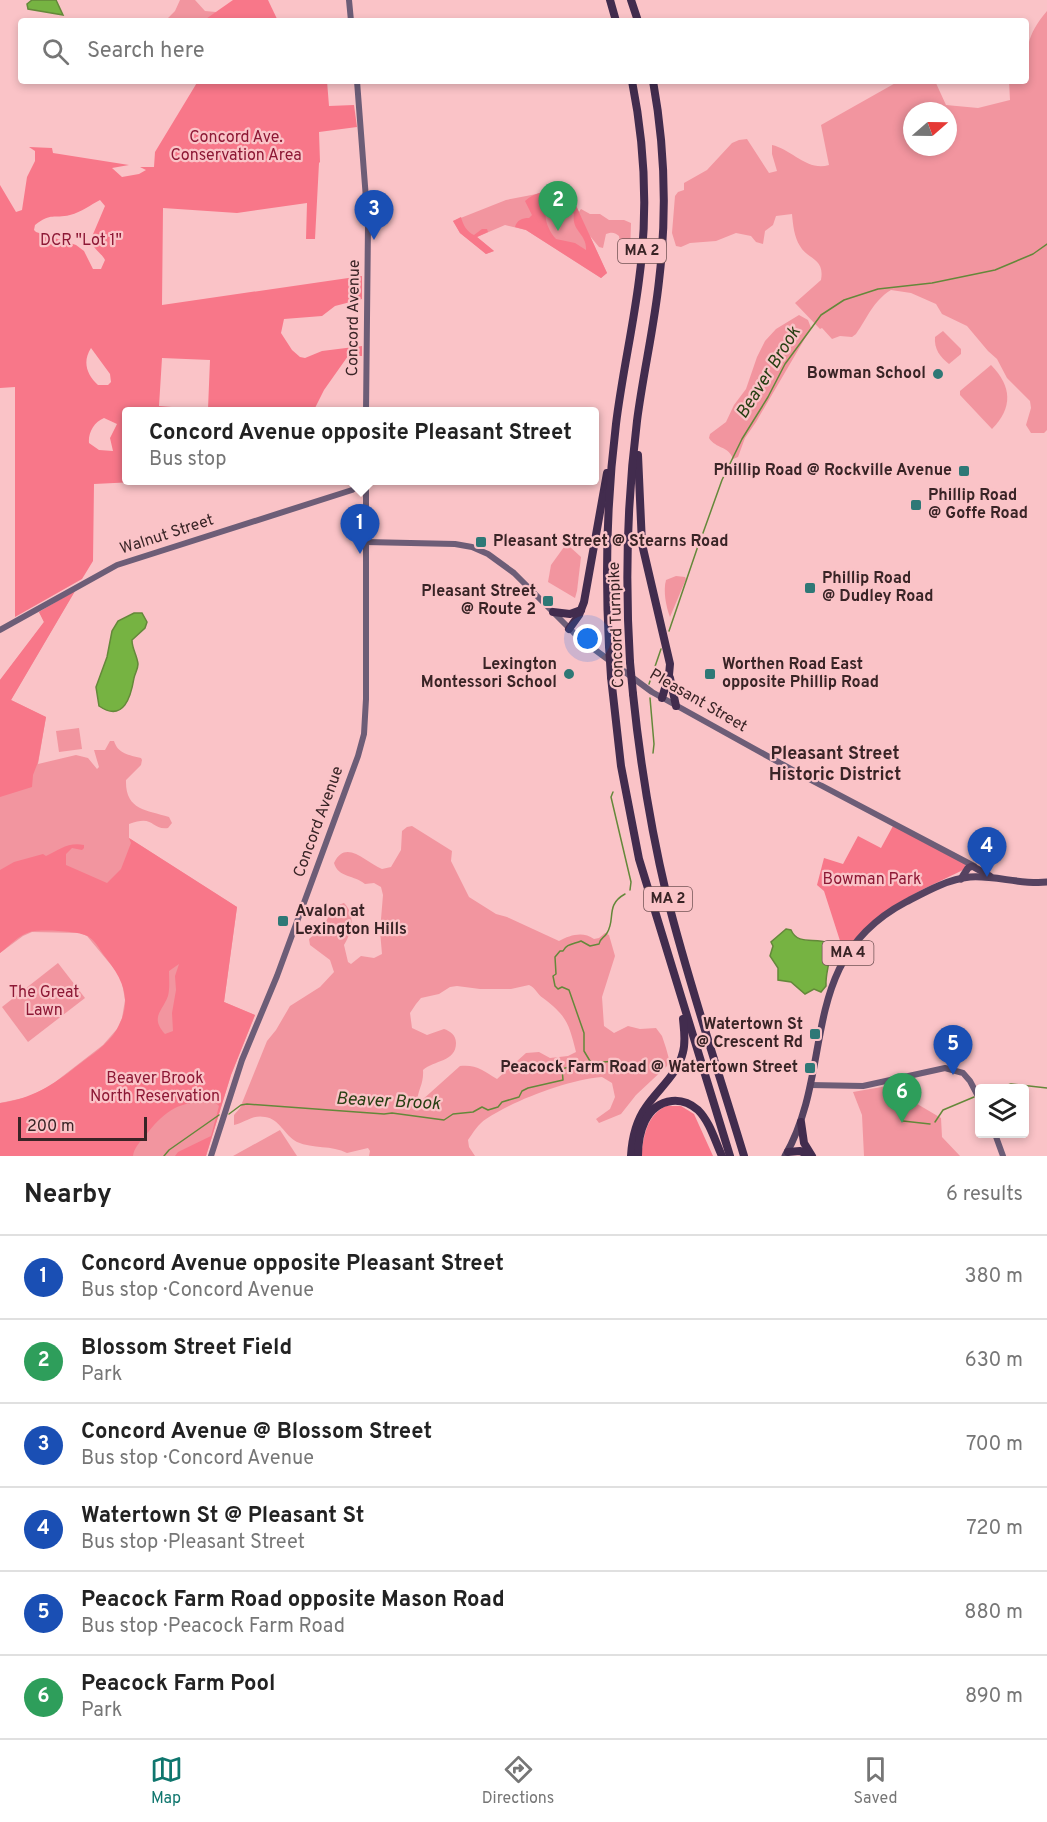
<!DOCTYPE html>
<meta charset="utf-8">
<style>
:root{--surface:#fff;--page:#f2f2f2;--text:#222;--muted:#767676;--line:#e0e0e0;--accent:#0f766e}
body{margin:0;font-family:Overpass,sans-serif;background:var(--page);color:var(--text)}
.controls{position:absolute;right:18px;bottom:18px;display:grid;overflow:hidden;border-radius:6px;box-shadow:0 3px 9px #0003}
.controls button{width:54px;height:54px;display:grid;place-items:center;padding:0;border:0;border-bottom:2px solid var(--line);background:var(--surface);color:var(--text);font:30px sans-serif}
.compass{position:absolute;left:903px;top:102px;width:54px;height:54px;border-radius:50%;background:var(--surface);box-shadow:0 3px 9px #0003;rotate:70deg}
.scale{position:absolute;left:18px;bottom:15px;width:129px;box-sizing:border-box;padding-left:6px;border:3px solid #392426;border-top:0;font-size:16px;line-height:21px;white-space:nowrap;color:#392426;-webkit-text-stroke:4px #fac3c7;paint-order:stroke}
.you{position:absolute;left:588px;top:639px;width:21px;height:21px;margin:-15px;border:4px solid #fff;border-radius:50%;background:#1a73e8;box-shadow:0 0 0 9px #1a73e833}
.badge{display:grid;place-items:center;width:39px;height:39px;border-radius:50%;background:var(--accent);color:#fff;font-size:20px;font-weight:700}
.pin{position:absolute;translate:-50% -50px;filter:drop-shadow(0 2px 3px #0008)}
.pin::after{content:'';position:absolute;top:32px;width:21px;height:18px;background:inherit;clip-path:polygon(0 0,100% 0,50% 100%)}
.popup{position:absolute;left:122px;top:407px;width:477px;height:78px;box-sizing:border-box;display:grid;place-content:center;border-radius:6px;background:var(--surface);filter:drop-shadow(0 2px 4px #0005);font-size:20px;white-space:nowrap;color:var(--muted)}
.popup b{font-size:22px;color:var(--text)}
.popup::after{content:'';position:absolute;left:50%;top:100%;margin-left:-12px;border:12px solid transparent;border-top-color:var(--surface)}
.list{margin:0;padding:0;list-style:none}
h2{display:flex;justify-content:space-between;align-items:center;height:78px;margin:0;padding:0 24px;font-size:26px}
h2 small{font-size:20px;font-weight:400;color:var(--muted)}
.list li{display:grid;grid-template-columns:39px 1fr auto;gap:18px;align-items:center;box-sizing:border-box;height:84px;padding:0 24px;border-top:2px solid var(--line)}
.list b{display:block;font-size:22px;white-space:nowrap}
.list p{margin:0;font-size:20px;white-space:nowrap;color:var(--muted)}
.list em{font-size:20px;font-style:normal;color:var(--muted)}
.icon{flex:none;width:33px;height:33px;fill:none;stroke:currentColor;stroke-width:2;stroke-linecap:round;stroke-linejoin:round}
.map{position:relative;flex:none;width:1047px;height:1156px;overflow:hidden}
.search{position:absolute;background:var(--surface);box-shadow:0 3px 9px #0003;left:18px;right:18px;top:18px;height:66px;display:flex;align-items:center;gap:15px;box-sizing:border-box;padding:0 21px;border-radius:6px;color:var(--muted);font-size:22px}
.sheet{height:582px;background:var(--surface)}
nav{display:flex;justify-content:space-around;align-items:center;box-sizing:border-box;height:84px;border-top:2px solid var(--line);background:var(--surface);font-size:16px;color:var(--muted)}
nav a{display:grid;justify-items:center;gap:3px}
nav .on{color:var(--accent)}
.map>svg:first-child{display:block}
.green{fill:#f2959f;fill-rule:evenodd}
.forest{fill:#f87789;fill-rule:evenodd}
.water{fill:#76b342;stroke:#64883a;stroke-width:1.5}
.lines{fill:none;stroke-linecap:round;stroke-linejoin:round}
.stream{stroke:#64883a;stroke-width:1.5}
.secondary{stroke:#6d5d77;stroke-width:6}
.primary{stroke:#564361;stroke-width:7}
.highway{stroke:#422c4e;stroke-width:8}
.highway-bridge{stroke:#422c4e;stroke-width:8}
.poi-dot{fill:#2e7876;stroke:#fac3c7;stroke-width:2}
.labels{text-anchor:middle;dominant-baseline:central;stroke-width:4.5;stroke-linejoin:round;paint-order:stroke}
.shield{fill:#fac3c7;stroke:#735456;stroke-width:1.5}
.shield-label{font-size:15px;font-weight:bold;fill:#392426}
.park-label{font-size:16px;fill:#8d1835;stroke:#fac3c7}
.street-label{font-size:16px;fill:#392426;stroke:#fac3c7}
.poi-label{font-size:16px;font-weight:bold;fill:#392426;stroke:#fac3c7;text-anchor:end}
.water-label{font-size:18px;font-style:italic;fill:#273f13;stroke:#fac3c7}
.neighbourhood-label{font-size:18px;font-weight:bold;fill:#392426;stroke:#fac3c7}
</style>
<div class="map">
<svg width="1047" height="1156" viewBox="0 0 1047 1156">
<rect width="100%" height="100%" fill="#fac3c7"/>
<!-- green -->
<g class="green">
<polygon points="180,0 195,0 205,11 216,12 230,21 165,21 175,11"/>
<path d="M1047,11V430L1044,433H1031L1026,425L1031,408L1030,401L1007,378L997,359L988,351L967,326L942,314L936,304L911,293L891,290C873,301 868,317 856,334L852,337L840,336L832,339L822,328L820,329L795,303L821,280C825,258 808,260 800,246C794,237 793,224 792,214L776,216L773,225L765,231L763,244L756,242L751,236L736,233L716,241L690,243L681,247L676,246L672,233L675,196L678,192L684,190V183L707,170L732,143L739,140L747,139L769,173L777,171L772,154V145C791,149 808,172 829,165L821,125L899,81H935L946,105L978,108L1010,100L1009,81H1026C1026,49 1026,36 1047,11ZM912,111H948V147H912Z"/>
<path d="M566,184L579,212L581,209L590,214H600L609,220H624L631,223L630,256L627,263H625L623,261L619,236C614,232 612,232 606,234L603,248L599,247L590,236L607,273L601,278L526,230L505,225L477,237L494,251L486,254L460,233L453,221L506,200L547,192Z"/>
<path d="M799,315L808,320L811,328L756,422L745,438L738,457L733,459C729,446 716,449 709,438L710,434L726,422L734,405L746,389L757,357L765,341L776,329Z"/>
<path d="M943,331L961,349V354L949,364C940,357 934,349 935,337Z"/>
<path d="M991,365C1012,386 1013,408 992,429L960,395V391Z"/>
<polygon points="569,546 581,557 577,591 575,598 548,582 551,565 564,547"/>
<path d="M676,576L685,577L686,579L670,617C666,607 663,591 666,580Z"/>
<path d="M75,591L11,700L46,717L38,764L76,755L88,758L97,769L99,767L94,750H105L110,741H114C118,754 129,755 141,758L142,760L141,765L126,780C125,810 146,810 169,817L172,823L168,828C150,830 155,814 129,824V838L237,907L224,1002L255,1015L231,1075L206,1156H0V1103L28,1097L50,1086L103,1045L117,1029L122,1018L125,1000L121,977L87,936L80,933L32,932L23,936L0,953V680L44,622L39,612Z"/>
<polygon points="79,728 82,749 59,752 56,731"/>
<path d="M412,826L452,851L451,861L469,897L496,914L507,917L559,941C570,935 583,931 594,939L599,938L605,933L609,935L615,956L602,997L604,1026L614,1033L628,1026L640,1029L656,1028L662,1036L666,1048L669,1059L667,1066L636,1095L621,1114L599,1123L596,1119L610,1109L615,1097L612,1083L602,1077C567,1080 515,1100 486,1119C478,1124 473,1133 468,1140L469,1147L475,1156H369L370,1151L368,1148L347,1153C332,1145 313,1149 297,1142C284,1135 280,1119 265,1117C253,1114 245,1123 234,1125V1115L240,1108L267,1041L276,1030L290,1006L320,987L334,972L330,960L310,945L309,939L322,928L335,906L344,903C356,915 352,932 344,945L348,962L351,964L361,956L374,958L382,954L380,931L383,895L381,887L374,883L365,884C355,875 338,878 334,863C346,838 366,863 382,869L391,867L401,850L402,831L407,827ZM529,985C536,988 537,994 543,998C567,1016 569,1024 576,1052L568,1056L550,1058L539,1052L526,1053L497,1079C484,1071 476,1064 460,1066L421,1101L417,1102C418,1089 424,1084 423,1070C434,1060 456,1062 456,1043C456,1035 450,1031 444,1029L427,1035L412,1028L410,1013L416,1004L421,998L439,994L450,987L457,986L480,989H511Z"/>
<polygon points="58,963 85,998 28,1042 2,1007"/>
<polygon points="899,1084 902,1095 941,1118 942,1137 960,1156 864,1156 862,1115 853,1092"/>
<polygon points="280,1130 297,1156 233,1156"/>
</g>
<!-- forest -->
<g class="forest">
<polygon points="233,0 268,0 278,21 203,21"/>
<path d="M198,81H327L329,106L354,105L357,127L319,132L320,162L319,163L315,239H306L307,203L237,213L163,208L162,305L362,276V299L335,306L322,316L284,319L281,333L292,350L300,357L305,358L322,351L362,346V356H348L324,390L313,412L210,411L208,409L210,360L162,358L159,406L197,409L200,411L126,412V480L155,481L94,484L93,561L82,579L15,617V387L0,388V185L16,212L22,210L27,177L35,161V151L29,147L52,148L53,153L129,165L112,168L122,177L139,174L146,170L140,167H154L155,152ZM100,200L105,206L91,239C93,250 101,252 105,260L101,269H93L84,251L76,245L36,232L34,230L35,225C52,212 53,219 70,215C82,212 90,205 100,200ZM91,348L110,374L111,382L108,385H98C87,375 82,362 91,348ZM104,418L117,424L110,438L113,451L99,450L89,443C88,433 94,422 104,418Z"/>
<path d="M566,184L607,273L601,278L526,230L515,227C517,220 522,218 529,218L532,215L525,201C535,191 553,191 566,184ZM562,200L574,214C571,231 587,234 586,250L575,243L556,239C544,226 538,201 562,200Z"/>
<path d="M461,217C463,225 467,232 474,235L482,229H487L488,232L477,237L494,251L486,254L460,233L453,221Z"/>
<polygon points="75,591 11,700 46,717 38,762 33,775 32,787 0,797 0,680 44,622 39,612"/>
<path d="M893,826L965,864V869C918,892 883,905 848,947H842L824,891L817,885L824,858L843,864L858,836L881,848Z"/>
<path d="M129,838L237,907L224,1002L255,1015L231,1075L206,1156H175L178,1152L211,1136L219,1106L216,1103C181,1099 166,1109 145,1136C140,1142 134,1148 133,1156H0V1103C31,1099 53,1085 77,1066C91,1055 108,1045 117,1029C134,999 122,978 103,954C99,948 95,941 89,937C81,931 40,929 30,932C19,935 9,946 0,953V870L14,862L43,854L46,856C59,850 68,842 84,845V848L82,850L72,848L66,854V865L107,883L121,869L131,843ZM179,964L175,976L176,990L172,1013L173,1031L165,1034C150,1017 162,1012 168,996C170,988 169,979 169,971Z"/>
<path d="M666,1106H681L694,1114L713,1156H641C644,1136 646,1116 666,1106Z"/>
</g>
<!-- water -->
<g class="water">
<polygon points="32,0 56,0 63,15 28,9 27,4"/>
<path d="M134,613H142L147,622L145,628L132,640C132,649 137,655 138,664C138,669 135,673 134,678C131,696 124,723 99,706L96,687L107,657L112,631L118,621Z"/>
<path d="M786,929L791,930C798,946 815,937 828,943C833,958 825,971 826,986L821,992L814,989L805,994L791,982L778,980V968L770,956L773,946L771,942Z"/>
</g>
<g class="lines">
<!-- stream -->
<g class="stream">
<polyline points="703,533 722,480 742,439 768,397 785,364 821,315 844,300 878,289 932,283 995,270 1033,254 1047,244"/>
<polyline points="669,631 698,546"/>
<polyline points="649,684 661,649"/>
<polyline points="650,698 654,744 653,753"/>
<polyline points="613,792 611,797 631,882 630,890"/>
<polyline points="589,1063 617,1061"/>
<polyline points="998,1088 1011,1084 1047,1088"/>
<path d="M229,1114L241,1105L247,1104L384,1114L392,1113L444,1120L453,1114L473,1112L482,1107L488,1110L498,1107L502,1102L519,1097L522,1091L528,1088L563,1080L562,1069L579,1064H588L590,1061L584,1051V1033L569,990L562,987L558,989L555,986L553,976L556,974L555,957L560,951H563C566,944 574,944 581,941L590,946L599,944C600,938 604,938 607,933C616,919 605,905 625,894"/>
<polyline points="903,1121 930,1124"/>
<polyline points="935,1122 943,1110 974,1097"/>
<polyline points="164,1156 169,1150 219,1115"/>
</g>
<!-- secondary -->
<g class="secondary">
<polyline points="349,0 351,21"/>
<polyline points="357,81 368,225 366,412"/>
<polyline points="366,542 455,544 472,547 488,554 514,573 579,638 652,692 809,779 974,866"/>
<polyline points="0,630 117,565 352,490 366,481"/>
<polyline points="810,1085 863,1086 945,1068 963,1073 970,1081 980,1100"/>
<polyline points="995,1134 1003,1156"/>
<polyline points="211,1156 242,1060 277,976 358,756 364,734 366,699 366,480"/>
</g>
<!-- primary -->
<g class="primary">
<polyline points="961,879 968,868 972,866 990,876"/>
<path d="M785,1156C836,1067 796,960 906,902C925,892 948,879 970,877C995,875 1021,885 1047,882"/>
</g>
<!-- highway -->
<g class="highway">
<polyline points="610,0 616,21"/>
<polyline points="631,0 638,21"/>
<polyline points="638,455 642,544 670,664 669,675 662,698"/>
<polyline points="553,612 570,614 581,610"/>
<polyline points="569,629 579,615 584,602 607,473"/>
<path d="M609,646C605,572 607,497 616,424C622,375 633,328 639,280C648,214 645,146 632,81"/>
<path d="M630,662C625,582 627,501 637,421C643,374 654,328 659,281C667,214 665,147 653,81"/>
<polyline points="611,677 621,766 639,859 730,1156"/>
<polyline points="670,678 676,706"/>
<path d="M633,694C640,762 651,830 667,897C689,984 718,1070 744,1156"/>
<polyline points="801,1122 804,1143 812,1156"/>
<polyline points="788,1152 800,1151 809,1155"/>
<path d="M631,1156C632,1138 636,1121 646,1107C659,1088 678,1074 683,1052C686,1041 684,1030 683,1019"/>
<path d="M638,1156C638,1134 645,1104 672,1101C682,1100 691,1104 698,1110C710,1122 715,1141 722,1156"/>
</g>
<!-- highway-bridge -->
<g class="highway-bridge">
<polyline points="609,646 611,677"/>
<polyline points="630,662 633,694"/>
</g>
</g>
<!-- markers -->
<g class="poi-dot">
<circle cx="938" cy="374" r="6"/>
<rect x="958" y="465" width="12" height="12" rx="3"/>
<rect x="910" y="499" width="12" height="12" rx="3"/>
<rect x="475" y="536" width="12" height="12" rx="3"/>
<rect x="804" y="582" width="12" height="12" rx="3"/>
<rect x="542" y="595" width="12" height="12" rx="3"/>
<circle cx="569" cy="674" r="6"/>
<rect x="704" y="668" width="12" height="12" rx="3"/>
<rect x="277" y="915" width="12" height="12" rx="3"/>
<rect x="809" y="1028" width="12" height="12" rx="3"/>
<rect x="804" y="1062" width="12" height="12" rx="3"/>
</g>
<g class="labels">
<!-- shield labels -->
<g class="shield">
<rect x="618" y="239" width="48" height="24" rx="4.5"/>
<rect x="644" y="887" width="48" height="24" rx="4.5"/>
<rect x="822.5" y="941" width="51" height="24" rx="4.5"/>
</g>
<g class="shield-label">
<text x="642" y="251">MA 2</text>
<text x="668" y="899">MA 2</text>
<text x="848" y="953">MA 4</text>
</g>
<!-- park labels -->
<g class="park-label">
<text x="236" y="138">Concord Ave.<tspan x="236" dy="18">Conservation Area</tspan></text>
<text x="81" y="241">DCR "Lot 1"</text>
<text x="872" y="880">Bowman Park</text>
<text x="44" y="993">The Great<tspan x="44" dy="18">Lawn</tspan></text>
<text x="155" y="1079">Beaver Brook<tspan x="155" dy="18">North Reservation</tspan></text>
</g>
<!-- street labels -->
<g class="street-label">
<text transform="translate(354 318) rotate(-89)">Concord Avenue</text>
<text transform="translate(167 535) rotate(-18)">Walnut Street</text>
<text transform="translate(617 625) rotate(-92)">Concord Turnpike</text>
<text transform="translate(698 701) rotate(30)">Pleasant Street</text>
<text transform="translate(319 822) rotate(-70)">Concord Avenue</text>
</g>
<!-- poi labels -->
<g class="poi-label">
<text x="926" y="374">Bowman School</text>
<text x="952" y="471">Phillip Road @ Rockville Avenue</text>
<text x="928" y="496" text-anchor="start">Phillip Road<tspan x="928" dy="18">@ Goffe Road</tspan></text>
<text x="493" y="542" text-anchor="start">Pleasant Street @ Stearns Road</text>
<text x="822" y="579" text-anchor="start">Phillip Road<tspan x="822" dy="18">@ Dudley Road</tspan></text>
<text x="536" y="592">Pleasant Street<tspan x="536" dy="18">@ Route 2</tspan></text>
<text x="557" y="665">Lexington<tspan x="557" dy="18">Montessori School</tspan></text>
<text x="722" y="665" text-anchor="start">Worthen Road East<tspan x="722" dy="18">opposite Phillip Road</tspan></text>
<text x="295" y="912" text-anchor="start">Avalon at<tspan x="295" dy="18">Lexington Hills</tspan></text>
<text x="803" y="1025">Watertown St<tspan x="803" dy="18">@ Crescent Rd</tspan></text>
<text x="798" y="1068">Peacock Farm Road @ Watertown Street</text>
</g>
<!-- water labels -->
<g class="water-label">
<text transform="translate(769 373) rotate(-58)">Beaver Brook</text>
<text transform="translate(388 1102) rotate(3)">Beaver Brook</text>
</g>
<!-- neighbourhood labels -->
<g class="neighbourhood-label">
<text x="835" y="754">Pleasant Street<tspan x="835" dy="21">Historic District</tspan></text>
</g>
</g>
</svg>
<div class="controls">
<button><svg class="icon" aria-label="layers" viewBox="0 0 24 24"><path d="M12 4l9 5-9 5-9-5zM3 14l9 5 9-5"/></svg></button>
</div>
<svg class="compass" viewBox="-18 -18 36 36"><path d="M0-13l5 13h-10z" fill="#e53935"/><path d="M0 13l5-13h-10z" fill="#767676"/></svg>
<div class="scale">200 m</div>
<div class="you"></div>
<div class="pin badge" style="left:360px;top:554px;background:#1a4fb4">1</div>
<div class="popup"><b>Concord Avenue opposite Pleasant Street</b>Bus stop</div>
<div class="pin badge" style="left:558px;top:231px;background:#2e9e5b">2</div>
<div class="pin badge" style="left:374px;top:240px;background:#1a4fb4">3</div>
<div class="pin badge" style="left:987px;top:877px;background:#1a4fb4">4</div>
<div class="pin badge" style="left:953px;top:1075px;background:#1a4fb4">5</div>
<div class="pin badge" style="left:902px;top:1123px;background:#2e9e5b">6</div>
<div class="search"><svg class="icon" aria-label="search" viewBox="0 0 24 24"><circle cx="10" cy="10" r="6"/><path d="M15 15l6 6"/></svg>Search here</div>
</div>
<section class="sheet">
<h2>Nearby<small>6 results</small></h2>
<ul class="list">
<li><span class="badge" style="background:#1a4fb4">1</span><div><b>Concord Avenue opposite Pleasant Street</b><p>Bus stop · Concord Avenue</p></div><em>380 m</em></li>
<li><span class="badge" style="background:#2e9e5b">2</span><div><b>Blossom Street Field</b><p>Park</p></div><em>630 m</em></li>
<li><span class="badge" style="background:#1a4fb4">3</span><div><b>Concord Avenue @ Blossom Street</b><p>Bus stop · Concord Avenue</p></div><em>700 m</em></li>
<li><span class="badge" style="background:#1a4fb4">4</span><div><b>Watertown St @ Pleasant St</b><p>Bus stop · Pleasant Street</p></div><em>720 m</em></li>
<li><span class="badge" style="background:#1a4fb4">5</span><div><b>Peacock Farm Road opposite Mason Road</b><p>Bus stop · Peacock Farm Road</p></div><em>880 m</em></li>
<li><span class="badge" style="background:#2e9e5b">6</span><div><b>Peacock Farm Pool</b><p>Park</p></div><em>890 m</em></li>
</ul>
</section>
<nav>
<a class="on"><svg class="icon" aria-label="map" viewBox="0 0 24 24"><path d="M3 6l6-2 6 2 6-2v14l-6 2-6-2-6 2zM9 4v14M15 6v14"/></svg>Map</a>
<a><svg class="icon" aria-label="directions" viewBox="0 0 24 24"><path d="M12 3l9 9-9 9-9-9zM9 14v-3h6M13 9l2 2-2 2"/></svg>Directions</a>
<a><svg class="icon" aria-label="saved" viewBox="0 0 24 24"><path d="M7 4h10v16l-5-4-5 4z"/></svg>Saved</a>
</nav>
